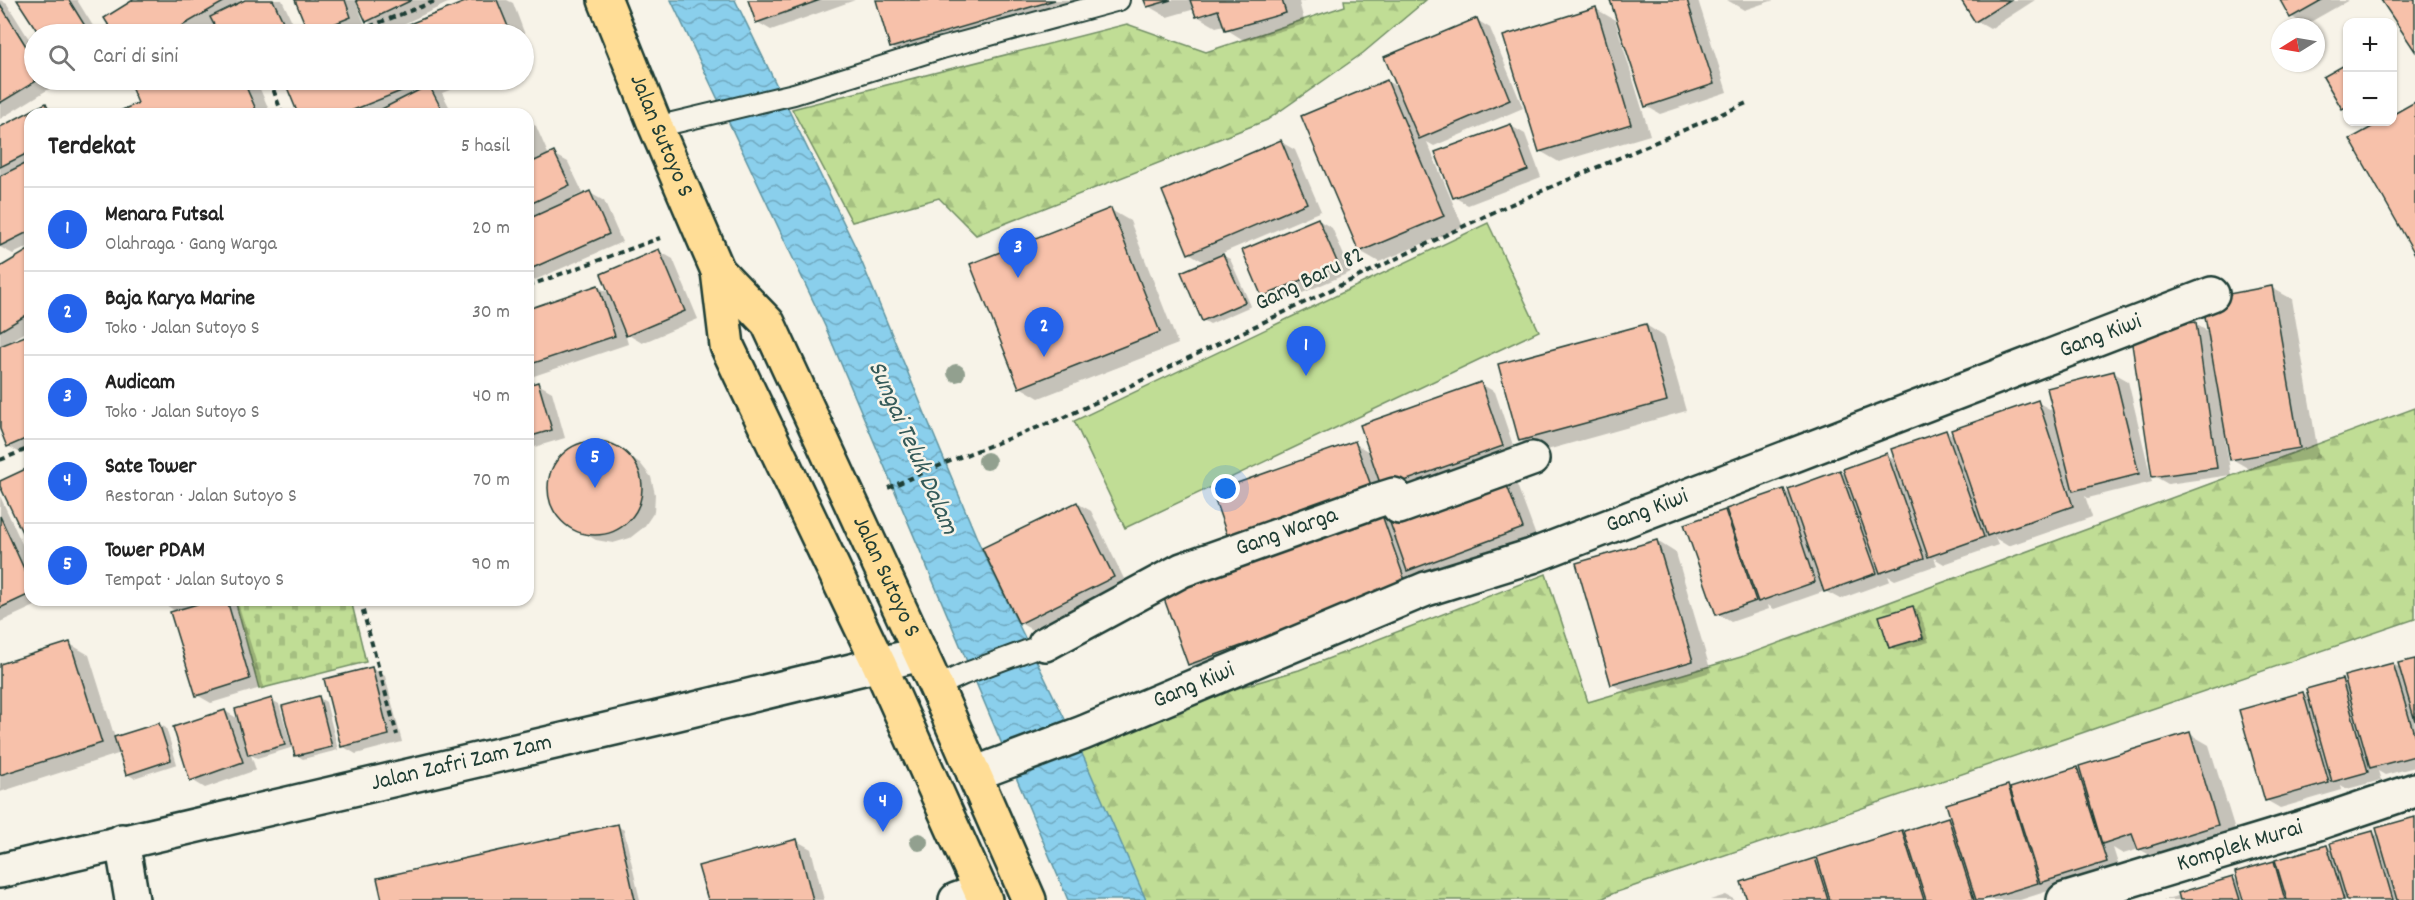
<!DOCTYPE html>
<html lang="id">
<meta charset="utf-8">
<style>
:root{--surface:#fff;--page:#f2f2f2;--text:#222;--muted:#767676;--line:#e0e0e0;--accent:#2563eb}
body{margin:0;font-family:Dekko,sans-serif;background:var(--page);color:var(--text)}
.controls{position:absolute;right:18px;top:18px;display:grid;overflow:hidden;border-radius:12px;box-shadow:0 2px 4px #0004}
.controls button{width:54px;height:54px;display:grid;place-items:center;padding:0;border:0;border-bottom:2px solid var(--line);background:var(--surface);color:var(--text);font:30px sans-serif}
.compass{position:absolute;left:2271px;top:18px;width:54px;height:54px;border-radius:50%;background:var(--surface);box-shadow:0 2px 4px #0004;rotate:259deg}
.you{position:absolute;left:1226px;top:489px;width:21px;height:21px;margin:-15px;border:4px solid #fff;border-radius:50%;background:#1a73e8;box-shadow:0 0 0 9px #1a73e833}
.badge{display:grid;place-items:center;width:39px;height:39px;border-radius:50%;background:var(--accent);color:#fff;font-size:20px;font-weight:700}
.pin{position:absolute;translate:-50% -50px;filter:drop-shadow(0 2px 3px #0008)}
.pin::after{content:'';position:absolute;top:32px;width:21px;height:18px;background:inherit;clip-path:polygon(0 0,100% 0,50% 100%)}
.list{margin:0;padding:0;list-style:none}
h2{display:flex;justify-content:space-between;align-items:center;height:78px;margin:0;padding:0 24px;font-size:26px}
h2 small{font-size:20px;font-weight:400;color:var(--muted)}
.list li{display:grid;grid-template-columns:39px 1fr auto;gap:18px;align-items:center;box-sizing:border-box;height:84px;padding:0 24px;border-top:2px solid var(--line)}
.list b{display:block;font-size:22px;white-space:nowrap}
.list p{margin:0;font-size:20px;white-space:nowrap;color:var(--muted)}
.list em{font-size:20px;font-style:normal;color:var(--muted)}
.icon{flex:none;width:33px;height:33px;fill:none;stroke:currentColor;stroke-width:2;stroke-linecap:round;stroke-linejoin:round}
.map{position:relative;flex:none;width:2415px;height:900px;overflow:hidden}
.search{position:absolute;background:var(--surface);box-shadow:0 2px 4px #0004;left:24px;top:24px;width:510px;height:66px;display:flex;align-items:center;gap:15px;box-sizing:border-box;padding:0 21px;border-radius:33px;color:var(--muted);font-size:22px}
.panel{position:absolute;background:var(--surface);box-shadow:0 2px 4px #0004;left:24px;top:108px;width:510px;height:498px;border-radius:18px}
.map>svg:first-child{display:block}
.green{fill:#c0dd95;stroke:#708d64;stroke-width:1.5}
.forest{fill:url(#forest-firs);stroke:#708d64;stroke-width:1.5}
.cemetery{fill:url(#cemetery-stones);stroke:#708d64;stroke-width:1.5}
.water{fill:url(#water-waves);stroke:#5f95a2;stroke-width:1.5}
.shadow{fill:#0003}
.building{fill:#f7c1aa;stroke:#1f3d34;stroke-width:1.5}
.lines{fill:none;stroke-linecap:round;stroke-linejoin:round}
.lane-casing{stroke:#1f3d34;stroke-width:24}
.street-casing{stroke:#1f3d34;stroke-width:38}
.secondary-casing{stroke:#1f3d34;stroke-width:38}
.highway-casing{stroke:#1f3d34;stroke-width:38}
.path{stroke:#1f3d34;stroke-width:4;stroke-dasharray:6 4.5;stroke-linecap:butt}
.lane{stroke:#f7f3e8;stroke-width:20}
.street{stroke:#f7f3e8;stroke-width:33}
.secondary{stroke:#f7f3e8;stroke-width:33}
.highway{stroke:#ffdd96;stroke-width:33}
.tree{fill:#92a08f}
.labels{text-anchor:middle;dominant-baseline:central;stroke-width:5;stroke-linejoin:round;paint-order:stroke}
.street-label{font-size:24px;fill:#1f3d34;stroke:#f7f3e8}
.water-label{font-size:26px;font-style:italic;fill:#345a59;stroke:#f7f3e8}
</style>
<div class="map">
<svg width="2415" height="900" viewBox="0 0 2415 900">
<defs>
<pattern id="forest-firs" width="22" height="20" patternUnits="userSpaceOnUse" patternTransform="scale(1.5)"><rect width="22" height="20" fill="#c0dd95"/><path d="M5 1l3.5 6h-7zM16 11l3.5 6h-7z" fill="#a5bf81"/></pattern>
<pattern id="cemetery-stones" width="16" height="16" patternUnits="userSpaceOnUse" patternTransform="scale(1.5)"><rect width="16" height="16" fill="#c0dd95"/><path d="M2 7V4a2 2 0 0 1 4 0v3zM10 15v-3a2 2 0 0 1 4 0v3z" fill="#a5bf81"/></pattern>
<pattern id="water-waves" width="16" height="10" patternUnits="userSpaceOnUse" patternTransform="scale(1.5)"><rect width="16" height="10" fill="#8acfec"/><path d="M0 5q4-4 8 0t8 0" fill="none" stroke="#70a9c0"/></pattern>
</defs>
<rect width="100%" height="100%" fill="#f7f3e8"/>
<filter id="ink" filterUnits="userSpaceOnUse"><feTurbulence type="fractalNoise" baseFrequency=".0167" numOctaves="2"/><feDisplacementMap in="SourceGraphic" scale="12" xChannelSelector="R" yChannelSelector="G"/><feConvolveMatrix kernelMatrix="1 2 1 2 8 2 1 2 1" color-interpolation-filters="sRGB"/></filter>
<g filter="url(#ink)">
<!-- green -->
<polygon class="green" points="1488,223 1539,331 1125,528 1074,421"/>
<!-- forest -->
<g class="forest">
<polygon points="1344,0 1426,0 1363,53 1267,120 976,235 939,198 852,222 792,109 1127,24 1206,52 1345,6"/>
<polygon points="2415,408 2415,619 1614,893 1599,900 1129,900 1064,751 1170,708 1299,670 1546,574 1588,702 1741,657"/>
</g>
<!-- cemetery -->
<polygon class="cemetery" points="235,600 351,600 366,662 259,689"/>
<!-- water -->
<polygon class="water" points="671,0 735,0 855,246 981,548 1084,758 1146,900 1068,900 825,326"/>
<!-- shadow -->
<g class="shadow">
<polygon points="0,0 7,4 34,47 34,80 55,80 57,84 0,119"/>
<polygon points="19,0 77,0 98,34 41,34"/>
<polygon points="136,0 242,0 244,2 249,0 282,0 298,34 220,34 217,28 206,34 115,34 106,19"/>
<polygon points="297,0 454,0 387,32 367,21 358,1 356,2 365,25 341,34 310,33"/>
<polygon points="474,0 507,0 513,3 533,56 524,60 524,34 388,34"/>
<polygon points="749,0 855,0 771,30 757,22"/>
<polygon points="877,0 1071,0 1075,11 910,58 891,47"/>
<polygon points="1146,0 1307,0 1299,2 1305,24 1245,41 1226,29 1224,25 1216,27 1197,16 1195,9 1167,17 1148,6"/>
<polygon points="1612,0 1698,0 1727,92 1660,114 1646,106"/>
<polygon points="1727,0 1774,0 1744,10"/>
<polygon points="1963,0 2035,0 1990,29 1976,21"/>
<polygon points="2282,0 2349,0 2305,25 2292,17"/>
<polygon points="1596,9 1615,20 1650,135 1559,162 1540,151"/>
<polygon points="1477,20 1490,28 1523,108 1434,146 1427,142 1463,227 1379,262 1360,251 1387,81 1399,88"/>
<polygon points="69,80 95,80 83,87"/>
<polygon points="130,80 256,80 271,114 117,114 140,104"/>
<polygon points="285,80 475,80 442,93 453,114 299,114"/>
<polygon points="46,105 60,114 30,114 30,246 13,254 0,247 0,128"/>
<polygon points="528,122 536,126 549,156 554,154 568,162 583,193 573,197 574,200 590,193 604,201 622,242 528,283"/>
<polygon points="1511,126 1525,134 1541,177 1468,205 1454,197"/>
<polygon points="1281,142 1295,150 1321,211 1220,254 1230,259 1251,306 1210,324 1203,320 1206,263 1189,253"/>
<polygon points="1111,210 1130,221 1178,344 1039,398 1020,387"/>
<polygon points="1318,220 1332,228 1351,272 1277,304 1263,295"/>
<polygon points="30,250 30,329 5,344 6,346 30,336 30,450 22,454 8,446 0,425 0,268"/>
<polygon points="659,251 673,259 698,319 642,343 625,333 628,344 528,378 528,311 598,287 611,294"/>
<polygon points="2272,288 2292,299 2319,458 2251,470 2232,459 2228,439 2225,440 2231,475 2168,484 2154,476 2195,324 2209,332"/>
<polygon points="1646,325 1665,337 1686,411 1540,452 1520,440"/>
<polygon points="2114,373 2128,381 2152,482 2088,498 2085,496 2092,517 2008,546 1995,538 1998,545 1944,564 1934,558 1937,565 1895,580 1888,576 1890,581 1840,599 1825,591 1774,609 1768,605 1769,609 1731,622 1718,614 1724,511 1729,514 1783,490 1791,495 1840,472 1847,476 1886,454 1896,460 1946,431 1955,437 2037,402 2055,412"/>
<polygon points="538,384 552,392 565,438 528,449 528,386"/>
<polygon points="1481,384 1495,392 1516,454 1245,550 1354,443 1371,453"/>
<polygon points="592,443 609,445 624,453 640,463 651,477 655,494 654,512 644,527 630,538 613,543 596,540 565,522 554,509 550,491 552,474 560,458 575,448"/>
<polygon points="1503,477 1517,485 1536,536 1422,578 1208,676 1189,664 1382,516 1391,522"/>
<polygon points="0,496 30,561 30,600 48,600 0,622"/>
<polygon points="1077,503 1091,511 1127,585 1034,631 1020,623"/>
<polygon points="1657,541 1676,553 1711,672 1632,695 1612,684"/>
<polygon points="164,600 230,600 239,606 264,687 211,703 197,695 177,612 166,605"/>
<polygon points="1913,608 1920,612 1929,642 1897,651 1890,647"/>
<polygon points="70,644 89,655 115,738 159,724 166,728 177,764 134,778 127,774 121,753 0,792 0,666"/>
<polygon points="2415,660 2415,767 2385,775 2378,771 2381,780 2347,789 2341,785 2342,790 2280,808 2266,800 2303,693 2310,697 2341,681 2348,685 2393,664 2402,669"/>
<polygon points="371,668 385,676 402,742 356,754 342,746"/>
<polygon points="319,698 326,702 338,750 303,759 296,755 294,747 257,758 251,755 256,770 205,788 192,780 225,711 240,720 272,700 279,704 290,741 292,740"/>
<polygon points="2190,734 2209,745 2237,836 2159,860 2139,849 2123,854 2113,848 2120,870 2055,890 2050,887 2051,890 2020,900 1748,900 1814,860 1820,863 1902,832 1907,835 1948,818 1953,821 2008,787 2012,789 2077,768 2082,772"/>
<polygon points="2415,819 2415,900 2163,900 2177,896 2181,899 2233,878 2239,882 2274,862 2279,865 2327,846 2334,850 2373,833 2380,837"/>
<polygon points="617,826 624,830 640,900 383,900"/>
<polygon points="797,841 811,849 824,900 709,900"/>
<polygon points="1726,895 1735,900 1710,900"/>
</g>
<!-- building -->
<g class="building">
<polygon points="17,0 69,0 90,34 39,34"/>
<polygon points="133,0 227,0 168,34 114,34 104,18"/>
<polygon points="245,0 273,0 286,28 273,34 219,34 210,17"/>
<polygon points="295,0 345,0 351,17 309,34"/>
<polygon points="356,0 412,0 366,22"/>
<polygon points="470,0 497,0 511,34 384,34"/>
<polygon points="748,0 820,0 756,23"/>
<polygon points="876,0 1055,0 890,48"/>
<polygon points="1144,0 1171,0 1147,7"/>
<polygon points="1190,0 1282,0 1286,13 1225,30 1218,10 1196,17"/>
<polygon points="1610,0 1687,0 1714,84 1645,107"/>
<polygon points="1961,0 2010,0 1975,22"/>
<polygon points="2280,0 2322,0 2290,18"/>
<polygon points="2381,0 2415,0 2415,51"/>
<polygon points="0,4 34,59 34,80 38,80 0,103"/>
<polygon points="1596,7 1631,124 1539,152 1503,36"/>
<polygon points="1477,18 1510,100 1419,139 1384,57"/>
<polygon points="2348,63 2348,106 2342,109 2323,77"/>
<polygon points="128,80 243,80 258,114 113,114 138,103"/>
<polygon points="284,80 429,80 343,114 298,114"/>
<polygon points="1387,80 1444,216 1359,252 1301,116"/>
<polygon points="429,85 444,114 372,114"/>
<polygon points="2415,102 2415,254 2350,139 2381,122 2392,122 2392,115"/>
<polygon points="46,103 51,114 30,114 30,152 0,167 0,127"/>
<polygon points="1511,124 1528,170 1453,198 1435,152"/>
<polygon points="1281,140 1307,203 1188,254 1162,191"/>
<polygon points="554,152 570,185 528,205 528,164"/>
<polygon points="30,161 30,231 0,246 0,176"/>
<polygon points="590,191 609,234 528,270 528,219"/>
<polygon points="1111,208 1160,332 1019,388 970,264"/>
<polygon points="1318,218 1338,264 1262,297 1242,250"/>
<polygon points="30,249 30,313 0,331 0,267"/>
<polygon points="659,249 685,311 626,336 601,274"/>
<polygon points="1223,254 1245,302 1202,321 1181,272"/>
<polygon points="598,285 615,336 528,365 528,309"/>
<polygon points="2272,286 2300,448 2230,460 2202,299"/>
<polygon points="2196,322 2217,468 2152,477 2130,331"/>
<polygon points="1646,324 1667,401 1519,441 1498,364"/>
<polygon points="30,334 30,437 7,447 0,429 0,346"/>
<polygon points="2114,371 2139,474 2073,491 2047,388"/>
<polygon points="538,382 552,430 528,437 528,385"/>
<polygon points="1481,382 1503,446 1382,489 1360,425"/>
<polygon points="2038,400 2073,506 1987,536 1951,430"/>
<polygon points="1946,430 1984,537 1928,557 1891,449"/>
<polygon points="1355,441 1373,491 1230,543 1212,492"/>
<circle cx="595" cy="488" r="47"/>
<polygon points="1887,453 1924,558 1880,573 1843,469"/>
<polygon points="30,467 30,549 0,486 0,481"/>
<polygon points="1840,470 1877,573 1824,592 1788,489"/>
<polygon points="1503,475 1523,528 1407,571 1388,517"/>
<polygon points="1784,489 1815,582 1758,602 1726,509"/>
<polygon points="1077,502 1114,577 1019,624 982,548"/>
<polygon points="1725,510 1756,601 1716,615 1684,524"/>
<polygon points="1382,515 1407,586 1188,665 1162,593"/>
<polygon points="0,516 30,582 30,594 0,608"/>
<polygon points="1657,540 1693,661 1611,685 1576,563"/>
<polygon points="211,600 227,600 250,679 196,696 170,612"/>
<polygon points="1913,606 1923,638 1889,648 1879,616"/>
<polygon points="70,642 102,743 0,775 0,664"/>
<polygon points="2415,659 2415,721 2398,663"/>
<polygon points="2393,663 2415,737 2415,756 2370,768 2344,676"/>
<polygon points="372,667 389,735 341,747 324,679"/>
<polygon points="2342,679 2368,772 2332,782 2306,689"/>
<polygon points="2303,692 2329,783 2265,801 2239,710"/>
<polygon points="319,696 332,747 295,756 282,706"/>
<polygon points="272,698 285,745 248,755 235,709"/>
<polygon points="225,710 243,762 190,781 173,727"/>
<polygon points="159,723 171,760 126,775 114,737"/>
<polygon points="2190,732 2218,825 2138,850 2132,834 2102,844 2079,766"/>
<polygon points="2077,767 2107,862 2040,883 2010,788"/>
<polygon points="2008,785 2038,883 1982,900 1976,900 1946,804"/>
<polygon points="1948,817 1974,900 1926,900 1904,831"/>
<polygon points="2415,817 2415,900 2397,900 2376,828"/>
<polygon points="618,824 635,900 382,900 377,878"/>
<polygon points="1902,830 1924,900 1830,900 1817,857"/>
<polygon points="2373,831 2393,900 2347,900 2330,843"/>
<polygon points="797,839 813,900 708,900 698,866"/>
<polygon points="2327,845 2344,900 2287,900 2275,860"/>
<polygon points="1815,858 1828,900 1747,900 1741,882"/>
<polygon points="2274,861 2285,900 2243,900 2235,872"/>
<polygon points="2233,877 2240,900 2180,900 2178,893"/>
</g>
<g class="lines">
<!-- lane casing -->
<g class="lane-casing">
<g id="lane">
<polyline points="656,127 794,94 942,48 1119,0"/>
<polyline points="936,687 964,674 1045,644"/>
</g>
</g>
<!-- street casing -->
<g class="street-casing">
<g id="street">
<path id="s1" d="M1045,644L1182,570L1375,501L1394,495L1399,507L1532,459"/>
<path id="s2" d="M974,774L1083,733L1426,589L1532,556L2212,294"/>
<polyline points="122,841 132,900"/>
<polyline points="956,900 981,891"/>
<path id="s3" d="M2064,900L2318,823L2415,790"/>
</g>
</g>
<!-- secondary casing -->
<g class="secondary-casing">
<g id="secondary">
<path id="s4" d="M0,871L662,717L921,654"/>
</g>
</g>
<!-- highway casing -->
<g class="highway-casing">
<g id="highway">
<path id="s5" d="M605,0L656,127L718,271L727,346L879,664L985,900"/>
<path id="s6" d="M718,271L768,323L936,687L1029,900"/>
</g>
</g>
<!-- path -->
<g class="path">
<polyline points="350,34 438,0"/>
<polyline points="270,80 282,114"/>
<polyline points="528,286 660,238"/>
<polyline points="0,460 30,448"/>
<polyline points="888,488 955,459 1065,417 1500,209 1749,102"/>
<polyline points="360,600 397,735"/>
</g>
<!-- lane -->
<use href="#lane" class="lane"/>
<!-- street -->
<use href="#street" class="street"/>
<!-- secondary -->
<use href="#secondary" class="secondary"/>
<!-- highway -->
<use href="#highway" class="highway"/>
</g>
<!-- trees -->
<g class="tree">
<circle cx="956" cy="373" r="9"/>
<circle cx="987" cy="461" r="9"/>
<circle cx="919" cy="842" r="9"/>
</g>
</g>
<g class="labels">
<!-- street labels -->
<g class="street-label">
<text stroke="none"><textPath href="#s5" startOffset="147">Jalan Sutoyo S</textPath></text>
<text transform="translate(1310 280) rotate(-26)">Gang Baru 82</text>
<text stroke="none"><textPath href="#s2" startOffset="1209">Gang Kiwi</textPath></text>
<text stroke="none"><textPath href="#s2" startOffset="723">Gang Kiwi</textPath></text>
<text stroke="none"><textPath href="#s1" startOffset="267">Gang Warga</textPath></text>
<text stroke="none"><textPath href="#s6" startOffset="352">Jalan Sutoyo S</textPath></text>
<text stroke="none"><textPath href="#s2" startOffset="237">Gang Kiwi</textPath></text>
<text stroke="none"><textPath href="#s4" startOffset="474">Jalan Zafri Zam Zam</textPath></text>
<text stroke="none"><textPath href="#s3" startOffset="184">Komplek Murai</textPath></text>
</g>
<!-- water labels -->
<g class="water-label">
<text transform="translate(912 448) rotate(66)">Sungai Teluk Dalam</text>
</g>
</g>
</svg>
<div class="controls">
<button>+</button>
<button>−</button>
</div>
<svg class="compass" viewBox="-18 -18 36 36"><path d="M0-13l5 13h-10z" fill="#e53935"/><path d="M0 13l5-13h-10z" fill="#767676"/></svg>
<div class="you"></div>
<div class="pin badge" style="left:1306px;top:376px">1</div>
<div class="pin badge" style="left:1044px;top:357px">2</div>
<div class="pin badge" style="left:1018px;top:278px">3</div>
<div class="pin badge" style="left:883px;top:832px">4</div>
<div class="pin badge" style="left:595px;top:488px">5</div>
<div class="search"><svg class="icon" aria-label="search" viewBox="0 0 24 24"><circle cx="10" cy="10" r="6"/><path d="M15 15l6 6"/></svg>Cari di sini</div>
<section class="panel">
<h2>Terdekat<small>5 hasil</small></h2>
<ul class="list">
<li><span class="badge">1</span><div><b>Menara Futsal</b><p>Olahraga · Gang Warga</p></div><em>20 m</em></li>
<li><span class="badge">2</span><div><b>Baja Karya Marine</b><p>Toko · Jalan Sutoyo S</p></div><em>30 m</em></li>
<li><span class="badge">3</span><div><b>Audicam</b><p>Toko · Jalan Sutoyo S</p></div><em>40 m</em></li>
<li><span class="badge">4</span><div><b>Sate Tower</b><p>Restoran · Jalan Sutoyo S</p></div><em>70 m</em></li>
<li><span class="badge">5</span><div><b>Tower PDAM</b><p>Tempat · Jalan Sutoyo S</p></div><em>90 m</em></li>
</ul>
</section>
</div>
